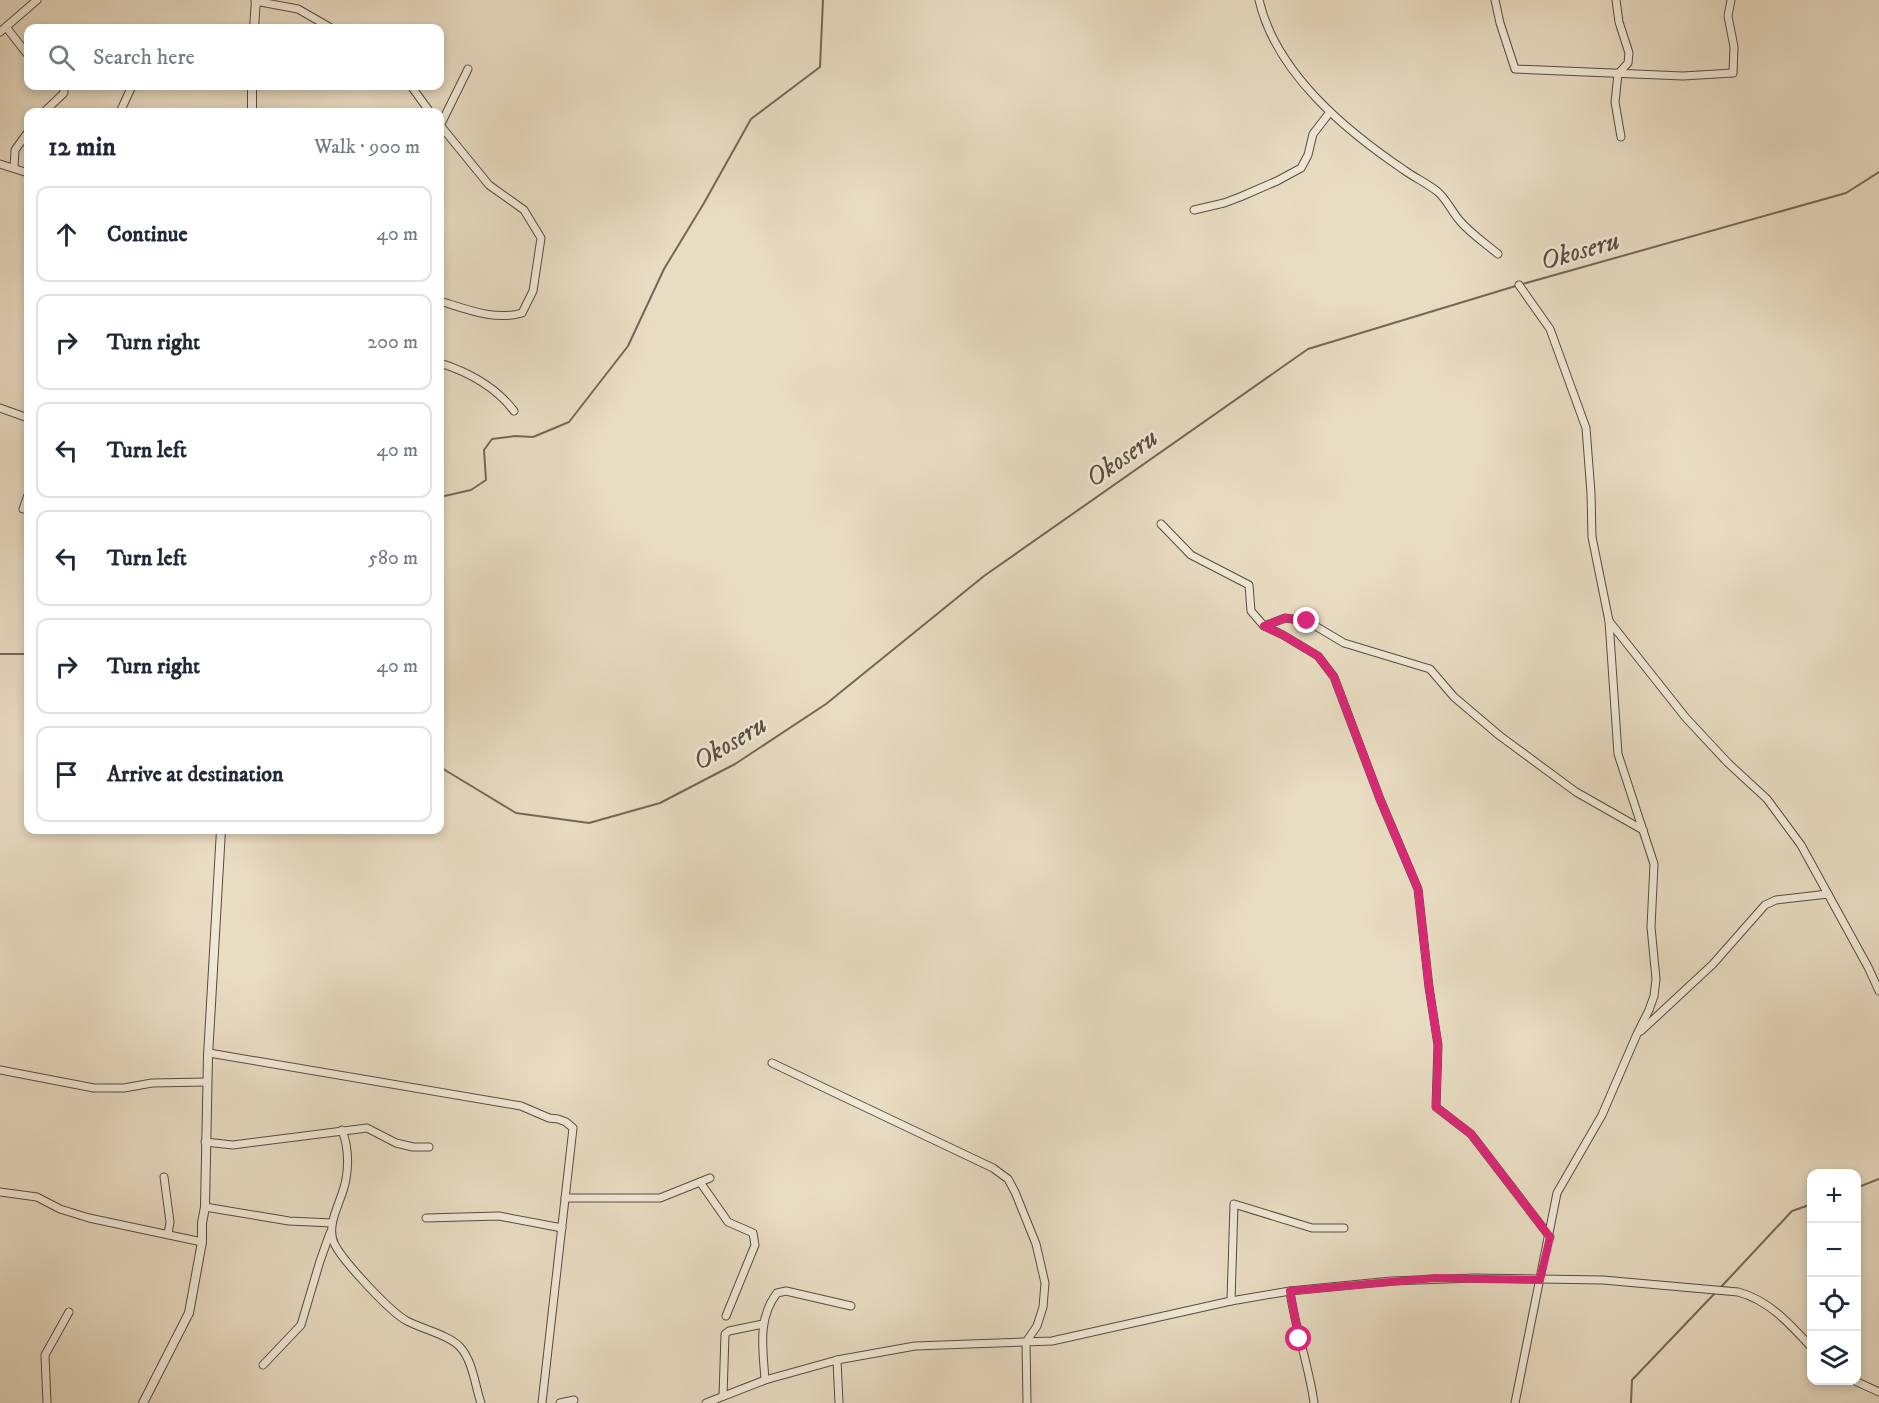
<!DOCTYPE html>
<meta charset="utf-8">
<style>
:root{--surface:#fff;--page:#f6f6f7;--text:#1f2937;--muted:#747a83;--line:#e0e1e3}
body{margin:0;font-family:"IM FELL DW Pica",serif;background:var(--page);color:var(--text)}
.controls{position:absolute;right:18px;bottom:18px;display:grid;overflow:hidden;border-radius:12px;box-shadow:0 3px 9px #0003}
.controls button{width:54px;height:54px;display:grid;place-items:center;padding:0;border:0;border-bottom:2px solid var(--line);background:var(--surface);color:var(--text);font:30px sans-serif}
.stop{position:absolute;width:18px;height:18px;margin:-14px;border:4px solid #db2777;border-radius:50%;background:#fff}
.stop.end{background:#db2777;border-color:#fff;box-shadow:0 2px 6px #0008}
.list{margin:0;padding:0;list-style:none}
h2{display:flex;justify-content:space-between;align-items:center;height:78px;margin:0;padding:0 24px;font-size:26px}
h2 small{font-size:20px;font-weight:400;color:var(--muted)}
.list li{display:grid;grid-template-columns:39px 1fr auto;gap:18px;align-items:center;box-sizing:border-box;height:96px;margin:0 12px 12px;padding:0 12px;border:2px solid var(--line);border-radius:12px}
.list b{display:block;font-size:22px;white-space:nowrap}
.list em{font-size:20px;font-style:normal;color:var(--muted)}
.icon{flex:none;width:33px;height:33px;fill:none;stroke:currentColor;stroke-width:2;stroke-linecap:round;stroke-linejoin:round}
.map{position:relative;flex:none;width:1879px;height:1403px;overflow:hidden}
.search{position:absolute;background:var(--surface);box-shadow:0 3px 9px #0003;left:24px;top:24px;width:420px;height:66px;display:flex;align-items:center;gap:15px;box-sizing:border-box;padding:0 21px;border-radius:12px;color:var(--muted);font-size:22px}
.panel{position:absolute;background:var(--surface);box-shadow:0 3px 9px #0003;left:24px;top:108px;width:420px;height:726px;border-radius:12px}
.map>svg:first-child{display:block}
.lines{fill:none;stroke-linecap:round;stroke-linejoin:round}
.stream{stroke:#726857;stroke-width:2}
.minor-casing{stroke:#564c3d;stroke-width:9}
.tertiary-casing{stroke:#564c3d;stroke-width:10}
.minor{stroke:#f0e8d7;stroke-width:7}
.tertiary{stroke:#f0e8d7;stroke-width:8}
.route{stroke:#db2777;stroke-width:8}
.labels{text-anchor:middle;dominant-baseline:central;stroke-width:5;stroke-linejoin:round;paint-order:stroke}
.water-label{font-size:27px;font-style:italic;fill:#594f40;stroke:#f0e8d7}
</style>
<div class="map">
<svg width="1879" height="1403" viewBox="0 0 1879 1403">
<rect width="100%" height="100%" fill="#e8dcc2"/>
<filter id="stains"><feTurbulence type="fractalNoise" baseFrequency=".00333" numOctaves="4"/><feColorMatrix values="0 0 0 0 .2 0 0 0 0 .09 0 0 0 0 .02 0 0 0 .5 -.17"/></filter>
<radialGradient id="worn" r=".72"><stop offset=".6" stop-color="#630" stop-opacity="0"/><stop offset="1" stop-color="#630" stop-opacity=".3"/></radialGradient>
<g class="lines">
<!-- stream -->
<g class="stream">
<polyline points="440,497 471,490 486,480 484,450 492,439 515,436 533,437 569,422 628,346 664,269 704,203 751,119 820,67 823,0"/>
<polyline points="0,654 28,654"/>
<polyline points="440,767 516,813 589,823 660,803 735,764 826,704 984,576 1308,349 1519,285 1846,193 1879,172"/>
<polyline points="1856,1188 1879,1179"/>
<polyline points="1720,1288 1792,1211 1812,1204"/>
<polyline points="1631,1403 1632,1380 1716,1292"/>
</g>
<!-- minor casing -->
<g class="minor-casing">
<g id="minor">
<path d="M1259,0C1276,73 1345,130 1404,170C1415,178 1427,183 1438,192C1447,200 1452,212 1460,221C1470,233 1485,243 1498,254"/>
<polyline points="1495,0 1500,23 1515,69 1683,76 1733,73 1734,47 1728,16 1731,0"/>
<polyline points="1616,0 1619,22 1629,53 1628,63 1618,74 1615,102 1621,137"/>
<polyline points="255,1 298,9 331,28"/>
<polyline points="6,27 28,55"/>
<polyline points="0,32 37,0"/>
<polyline points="411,86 430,112"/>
<polyline points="44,112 64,93 63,86"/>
<polyline points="120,112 132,86"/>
<path d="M440,125L489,185L524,210L541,238L533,291L522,313C495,321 466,309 440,301"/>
<polyline points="440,126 468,69"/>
<polyline points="0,164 28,173"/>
<polyline points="14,168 15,150 28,132"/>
<polyline points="1194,210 1224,203 1240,197 1277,181 1301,168 1308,155 1313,134 1330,112"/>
<path d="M440,363C468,372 496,387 514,411"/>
<polyline points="0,408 28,418"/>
<polyline points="23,509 28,495"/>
<polyline points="1161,524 1191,555 1249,585 1251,611 1264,626 1283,635 1318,656 1334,677 1380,799 1418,889 1429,987 1438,1045 1436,1107 1471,1134 1550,1237"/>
<polyline points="1609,621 1686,718 1728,763 1767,799 1801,845 1868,967 1879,991"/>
<polyline points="1264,626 1285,618 1307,621 1344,643 1430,669 1454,697 1500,736 1576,792 1643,830"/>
<polyline points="1641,1031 1713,964 1765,905 1776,900 1828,894"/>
<polyline points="209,1053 521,1106 549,1118 558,1119 566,1122 573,1128 542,1403"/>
<polyline points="772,1063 993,1168 1008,1179 1015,1192 1036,1244 1045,1283 1043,1307 1037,1326 1026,1342 1027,1403"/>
<polyline points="0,1070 94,1088 124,1088 152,1083 207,1082"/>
<path d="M342,1130C348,1146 349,1162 346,1179C343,1200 324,1225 335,1245C344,1262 390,1312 407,1321C422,1329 449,1335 460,1347C473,1361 475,1386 481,1403"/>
<polyline points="205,1142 233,1145 367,1128 396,1143 413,1147 429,1147"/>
<polyline points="164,1177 170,1222 168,1234"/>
<polyline points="700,1182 728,1222 753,1233 755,1245 726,1316"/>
<polyline points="0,1192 37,1197 60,1209 89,1218 202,1242"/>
<polyline points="565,1198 660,1198 710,1178"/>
<polyline points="205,1207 289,1221 332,1223"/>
<polyline points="426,1218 499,1216 562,1228"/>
<path d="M1290,1291C1295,1329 1309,1365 1314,1403"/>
<polyline points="1231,1301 1234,1204 1312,1228 1344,1228"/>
<polyline points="837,1360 839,1403"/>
<polyline points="263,1365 301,1325 320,1261 330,1233"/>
<path d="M765,1380C763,1349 757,1319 777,1293L786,1291L851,1306"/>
<polyline points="1853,1380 1879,1392"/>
<polyline points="723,1396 725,1334 729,1331 763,1324"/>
<polyline points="47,1403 45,1355 69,1312"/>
<polyline points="560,1403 574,1400"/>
<path d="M706,1403L765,1380L837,1360L915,1346L1052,1341L1231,1301L1290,1291L1391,1281L1474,1278L1603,1280L1738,1292C1769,1300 1791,1325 1812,1348"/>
<polyline points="1515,1403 1557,1193 1602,1115 1637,1034 1649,1010 1654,996 1656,979 1651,927 1654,864 1618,754 1609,621 1592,537 1591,493 1586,428 1550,329 1519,285"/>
</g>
</g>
<!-- tertiary casing -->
<g class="tertiary-casing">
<g id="tertiary">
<polyline points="254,28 256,0"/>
<polyline points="252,112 252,86"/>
<polyline points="143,1403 189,1313 202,1242 202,1223 205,1207 208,1056 221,830"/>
</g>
</g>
<!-- minor -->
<use href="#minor" class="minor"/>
<!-- tertiary -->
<use href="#tertiary" class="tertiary"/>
</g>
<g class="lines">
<!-- route -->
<polyline class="route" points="1299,1339 1290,1291 1435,1278 1540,1280 1550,1237 1471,1134 1436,1107 1438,1045 1429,987 1418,889 1380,799 1334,677 1318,656 1283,635 1264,626 1285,618 1307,621"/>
</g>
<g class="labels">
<!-- water labels -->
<g class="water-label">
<text transform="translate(1580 251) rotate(-16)">Okoseru</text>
<text transform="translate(1122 458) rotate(-35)">Okoseru</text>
<text transform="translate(730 743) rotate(-31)">Okoseru</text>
</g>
</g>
<rect width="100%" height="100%" filter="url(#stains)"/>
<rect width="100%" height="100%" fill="url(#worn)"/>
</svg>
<div class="controls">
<button>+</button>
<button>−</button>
<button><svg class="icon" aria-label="locate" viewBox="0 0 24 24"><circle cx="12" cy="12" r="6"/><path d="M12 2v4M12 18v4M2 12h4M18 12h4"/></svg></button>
<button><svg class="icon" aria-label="layers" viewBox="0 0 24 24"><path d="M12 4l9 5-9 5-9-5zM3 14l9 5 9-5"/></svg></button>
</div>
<div class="stop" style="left:1299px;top:1339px"></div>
<div class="stop end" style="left:1307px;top:621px"></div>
<div class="search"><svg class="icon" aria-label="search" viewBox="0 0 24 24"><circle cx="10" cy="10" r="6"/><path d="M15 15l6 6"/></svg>Search here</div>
<section class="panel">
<h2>12 min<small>Walk · 900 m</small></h2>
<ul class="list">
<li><svg class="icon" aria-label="ahead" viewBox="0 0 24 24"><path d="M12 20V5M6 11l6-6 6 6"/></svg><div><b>Continue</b></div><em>40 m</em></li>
<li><svg class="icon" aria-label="right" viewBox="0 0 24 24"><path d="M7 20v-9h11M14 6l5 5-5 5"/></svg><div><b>Turn right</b></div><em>200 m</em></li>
<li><svg class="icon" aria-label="left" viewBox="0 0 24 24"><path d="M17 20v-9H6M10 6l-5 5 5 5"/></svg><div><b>Turn left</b></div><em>40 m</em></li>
<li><svg class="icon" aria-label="left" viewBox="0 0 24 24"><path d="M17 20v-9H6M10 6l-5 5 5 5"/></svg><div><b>Turn left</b></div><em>580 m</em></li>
<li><svg class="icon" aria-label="right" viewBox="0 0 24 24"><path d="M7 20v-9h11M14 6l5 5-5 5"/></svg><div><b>Turn right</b></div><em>40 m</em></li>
<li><svg class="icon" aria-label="arrive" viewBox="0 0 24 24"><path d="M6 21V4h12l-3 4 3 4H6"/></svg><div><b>Arrive at destination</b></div></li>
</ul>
</section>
</div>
